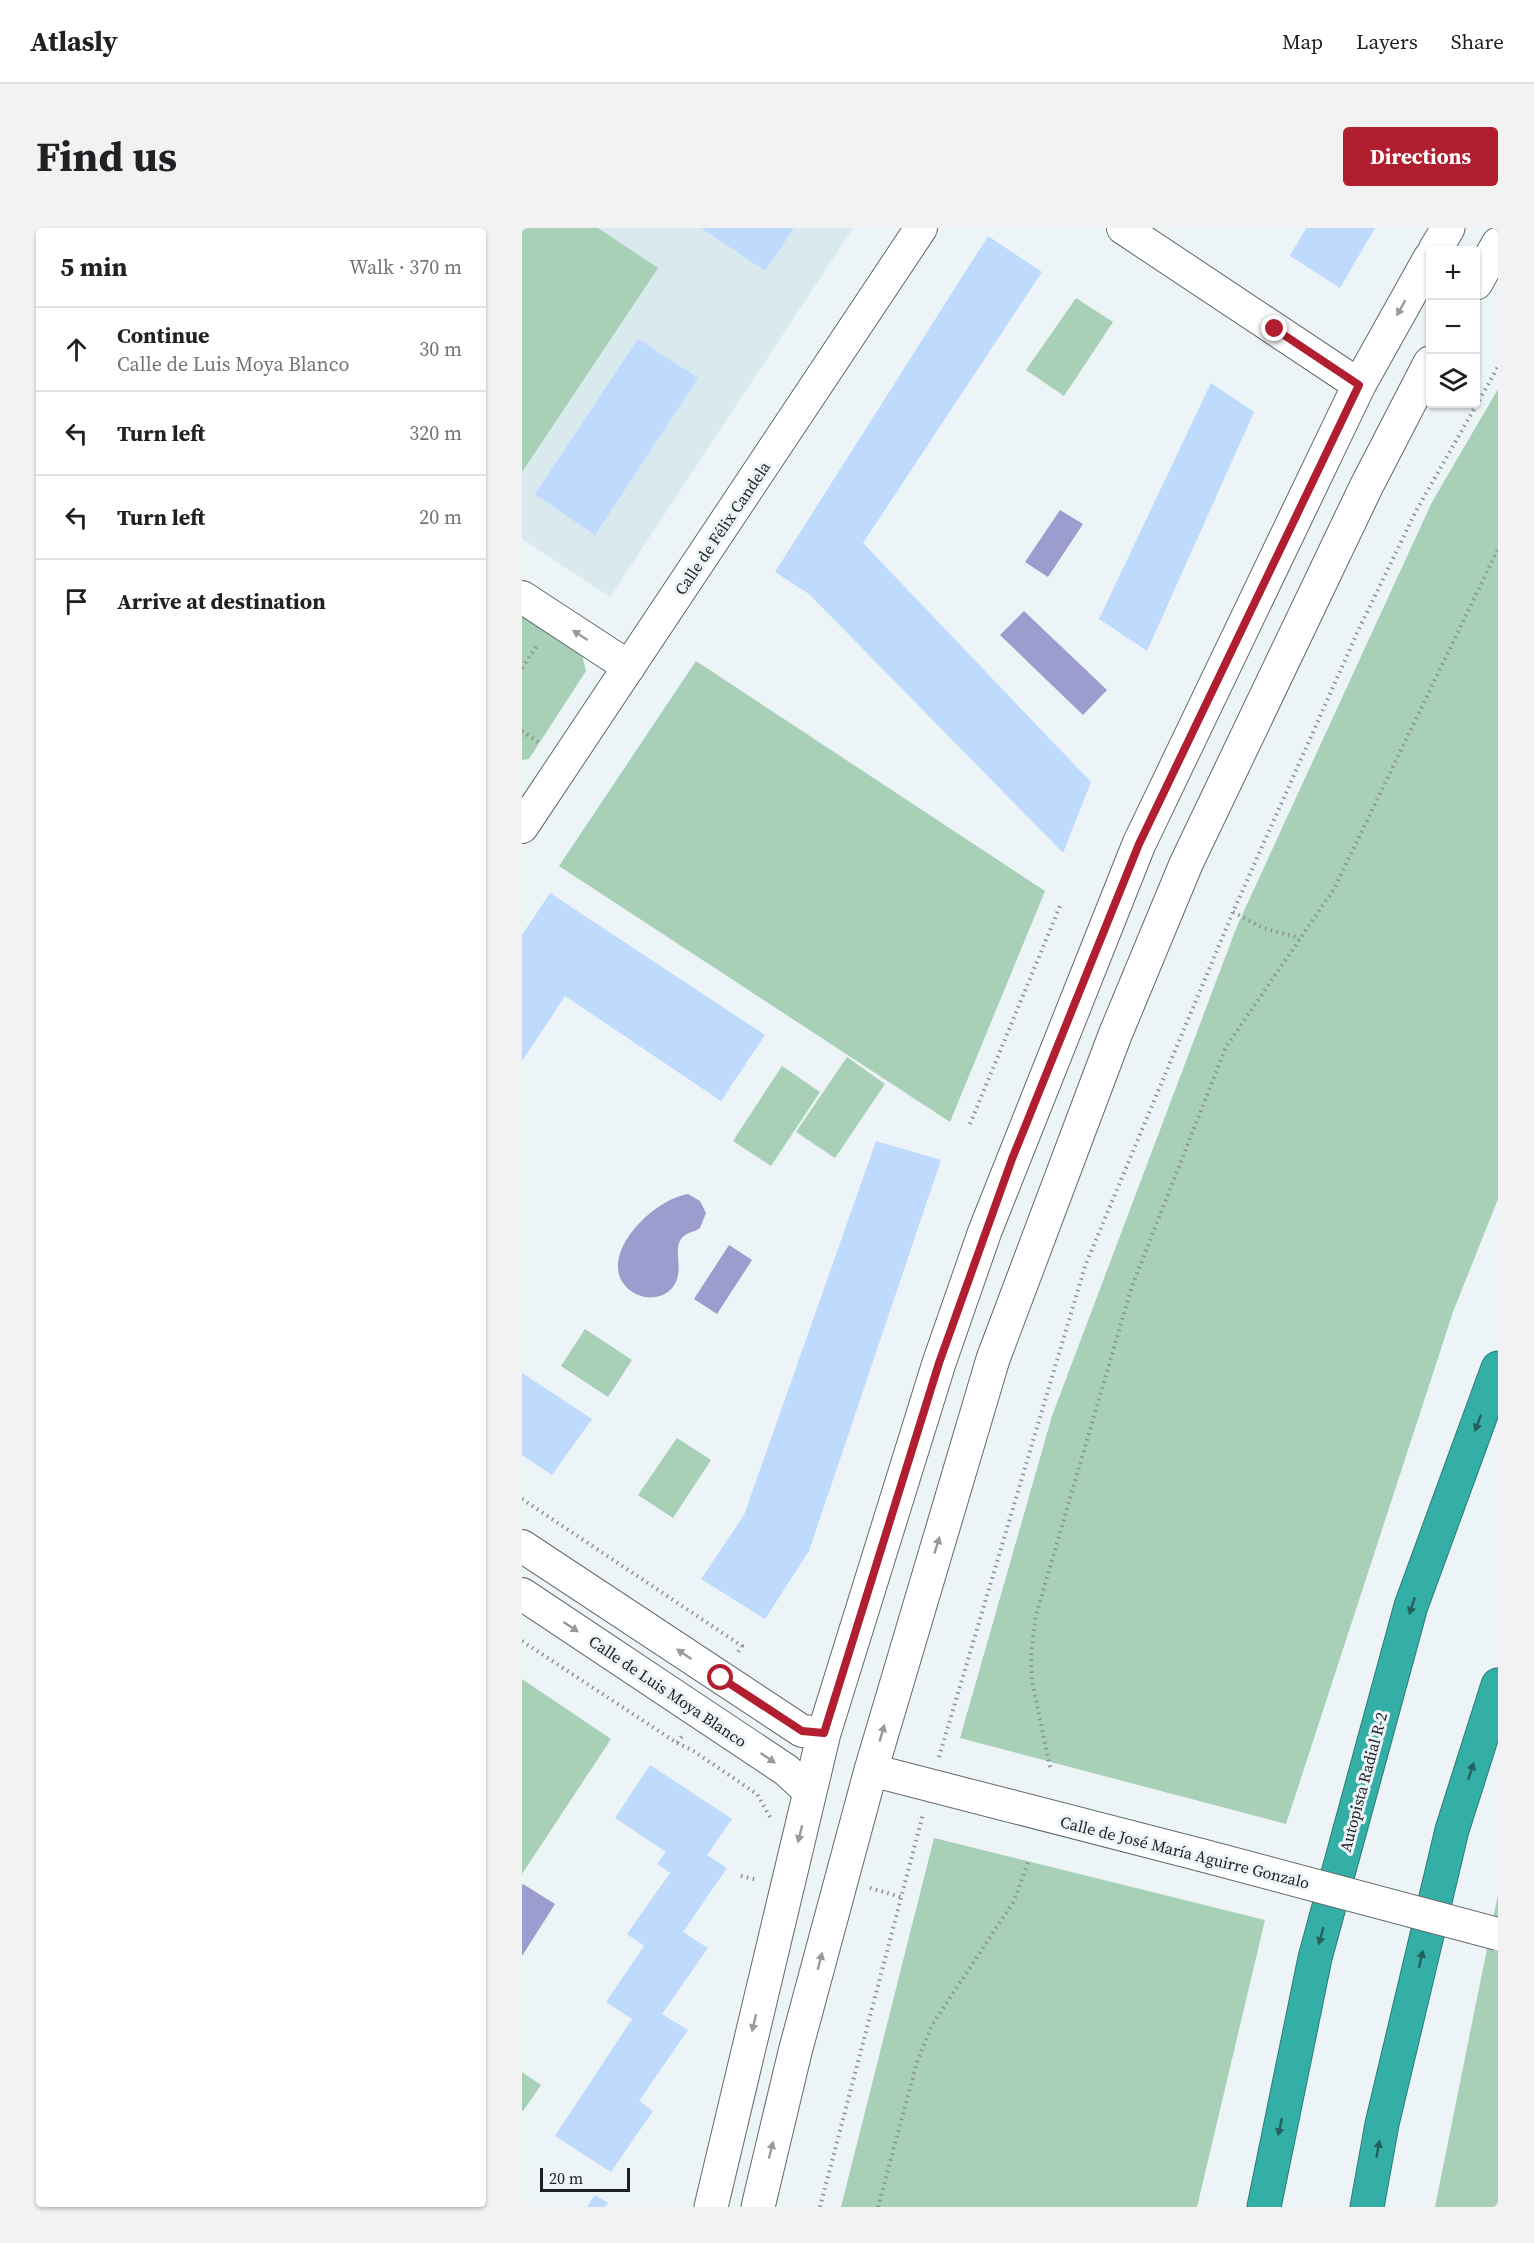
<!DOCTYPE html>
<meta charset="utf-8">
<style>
:root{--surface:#fff;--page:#f2f2f2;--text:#202124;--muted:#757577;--line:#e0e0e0;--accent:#b11e2f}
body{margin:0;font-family:"Source Serif 4",serif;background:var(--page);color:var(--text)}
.controls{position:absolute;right:18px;top:18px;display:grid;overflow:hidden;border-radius:6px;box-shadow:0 2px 4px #0004}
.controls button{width:54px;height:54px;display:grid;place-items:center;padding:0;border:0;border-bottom:2px solid var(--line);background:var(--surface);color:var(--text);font:30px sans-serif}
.scale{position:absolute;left:18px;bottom:15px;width:90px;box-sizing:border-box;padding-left:6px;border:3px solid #1c1f20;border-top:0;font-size:16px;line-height:21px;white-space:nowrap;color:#1c1f20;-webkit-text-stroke:4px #edf4f7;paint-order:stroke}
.stop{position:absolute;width:18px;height:18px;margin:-14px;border:4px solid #b11e2f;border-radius:50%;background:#fff}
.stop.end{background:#b11e2f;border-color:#fff;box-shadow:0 2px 6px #0008}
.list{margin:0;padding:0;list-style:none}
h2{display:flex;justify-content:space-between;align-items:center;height:78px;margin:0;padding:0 24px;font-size:26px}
h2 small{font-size:20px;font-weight:400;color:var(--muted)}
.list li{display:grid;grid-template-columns:39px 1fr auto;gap:18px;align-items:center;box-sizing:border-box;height:84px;padding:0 24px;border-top:2px solid var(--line)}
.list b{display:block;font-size:22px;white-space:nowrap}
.list p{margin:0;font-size:20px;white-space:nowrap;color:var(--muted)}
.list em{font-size:20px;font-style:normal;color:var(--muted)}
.icon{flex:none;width:33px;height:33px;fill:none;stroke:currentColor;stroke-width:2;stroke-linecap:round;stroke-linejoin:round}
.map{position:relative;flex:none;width:976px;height:1979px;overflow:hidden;border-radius:6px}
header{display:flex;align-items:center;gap:36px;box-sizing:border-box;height:84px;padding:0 30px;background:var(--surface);border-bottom:2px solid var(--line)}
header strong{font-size:28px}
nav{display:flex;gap:33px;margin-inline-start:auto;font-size:21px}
.intro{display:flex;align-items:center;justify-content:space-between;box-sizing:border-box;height:144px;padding:0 36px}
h1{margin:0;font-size:42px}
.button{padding:15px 27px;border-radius:6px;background:var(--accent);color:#fff;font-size:21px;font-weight:700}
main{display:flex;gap:36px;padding:0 36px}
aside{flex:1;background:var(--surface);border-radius:6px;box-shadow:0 2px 4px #0004}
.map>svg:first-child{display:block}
.built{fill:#d9e9ee}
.green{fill:#a8d0b6}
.water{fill:#9d9cce}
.building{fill:#bedbfe}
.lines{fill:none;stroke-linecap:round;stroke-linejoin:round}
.minor-casing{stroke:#63696c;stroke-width:34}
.tertiary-casing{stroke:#63696c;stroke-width:35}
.motorway-casing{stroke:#2b7d77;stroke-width:35}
.path{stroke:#8b9092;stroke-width:4;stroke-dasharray:1.5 4.5;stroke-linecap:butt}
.minor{stroke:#fff;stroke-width:32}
.tertiary{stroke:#fff;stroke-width:33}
.motorway{stroke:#33afa6;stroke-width:33}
.minor-bridge-casing{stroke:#63696c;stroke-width:34;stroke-linecap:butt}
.minor-bridge{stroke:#fff;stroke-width:32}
.oneway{fill:#999a9b}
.oneway2{fill:#26605c}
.route{stroke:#b11e2f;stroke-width:8}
.labels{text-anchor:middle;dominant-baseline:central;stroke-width:6;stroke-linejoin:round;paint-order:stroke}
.street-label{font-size:16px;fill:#1c1f20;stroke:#edf4f7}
</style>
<header>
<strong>Atlasly</strong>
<nav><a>Map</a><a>Layers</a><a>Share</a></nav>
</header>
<div class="intro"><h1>Find us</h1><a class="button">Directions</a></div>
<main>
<aside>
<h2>5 min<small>Walk · 370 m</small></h2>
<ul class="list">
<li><svg class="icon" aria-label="ahead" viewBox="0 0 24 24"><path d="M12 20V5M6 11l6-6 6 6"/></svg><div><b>Continue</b><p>Calle de Luis Moya Blanco</p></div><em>30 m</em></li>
<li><svg class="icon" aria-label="left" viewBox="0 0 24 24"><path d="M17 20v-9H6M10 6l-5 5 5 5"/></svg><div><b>Turn left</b></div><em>320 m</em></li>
<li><svg class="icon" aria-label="left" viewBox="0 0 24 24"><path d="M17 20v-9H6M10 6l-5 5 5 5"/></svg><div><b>Turn left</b></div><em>20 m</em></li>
<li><svg class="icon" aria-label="arrive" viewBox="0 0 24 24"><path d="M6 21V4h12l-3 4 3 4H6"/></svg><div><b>Arrive at destination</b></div></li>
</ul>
</aside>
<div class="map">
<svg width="976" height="1979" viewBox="0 0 976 1979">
<rect width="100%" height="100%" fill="#edf4f7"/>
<!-- built -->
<polygon class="built" points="0,0 331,0 88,369 0,311"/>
<!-- green -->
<g class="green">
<polygon points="0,0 76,0 136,40 0,244"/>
<polygon points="554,70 591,94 542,168 504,142"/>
<polygon points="976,161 976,971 931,1084 764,1596 438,1510 530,1188 715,698 910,274"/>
<polygon points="0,383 59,423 64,443 7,531 0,532"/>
<polygon points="174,433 523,663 428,894 37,638"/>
<polygon points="325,829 363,856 313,930 274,904"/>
<polygon points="260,838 298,864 249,938 211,913"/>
<polygon points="63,1101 110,1132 86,1169 39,1138"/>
<polygon points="155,1210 189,1232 151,1290 116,1267"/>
<polygon points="0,1451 89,1511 0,1646"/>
<polygon points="412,1610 743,1692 675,1979 319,1979"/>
<polygon points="976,1666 976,1979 913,1979"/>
<polygon points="0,1844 19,1857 1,1883 0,1882"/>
</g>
<!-- water -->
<g class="water">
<polygon points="538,282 561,296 526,349 503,334"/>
<polygon points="502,383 585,462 561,487 478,407"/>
<path d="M166,966L178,973L184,985L178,1000C173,1004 166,1004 162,1008C147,1020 167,1046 147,1063C127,1079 96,1063 96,1039C96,1007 137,971 166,966Z"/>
<polygon points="207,1017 230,1032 195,1086 172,1071"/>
<polygon points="1,1656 33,1676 0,1728 0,1658"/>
</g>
<!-- building -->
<g class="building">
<polygon points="179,0 272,0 243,43"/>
<polygon points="784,0 853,0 818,60 768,28"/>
<polygon points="466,8 520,44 341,315 569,554 541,625 287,366 253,344"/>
<polygon points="116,111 176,150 73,307 13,266"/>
<polygon points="689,155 732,184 625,423 577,391"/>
<polygon points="28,665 243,807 199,873 43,768 0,833 0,707"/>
<polygon points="354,913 419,932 287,1323 243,1391 179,1351 222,1287"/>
<polygon points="0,1145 70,1191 30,1247 0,1227"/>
<polygon points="128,1537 210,1591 185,1627 205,1640 161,1704 186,1720 140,1786 166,1802 117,1873 131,1883 89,1944 33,1908 110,1791 84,1774 122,1718 105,1706 148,1645 135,1636 144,1624 93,1590"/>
<polygon points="73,1967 86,1975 83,1979 65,1979"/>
</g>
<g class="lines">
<!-- minor casing -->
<g class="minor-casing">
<g id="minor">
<polyline points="601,0 837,157"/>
<polyline points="0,369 107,439"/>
<polyline points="0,599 399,0"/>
<polyline points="0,1318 280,1503 302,1505"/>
<polyline points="0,1366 264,1542 288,1564"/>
<polyline points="349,1542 679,1627"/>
</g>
</g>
<!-- tertiary casing -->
<g class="tertiary-casing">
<g id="tertiary">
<polyline points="913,22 926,0"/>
<polyline points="954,55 976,16"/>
<polyline points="189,1979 302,1505 417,1135 463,1003 617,616 837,157 908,30"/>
<polyline points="236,1979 273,1824 349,1542 471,1131 593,807 664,636 844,259 908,135"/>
</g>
</g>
<!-- motorway casing -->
<g class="motorway-casing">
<g id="motorway">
<polyline points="742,1979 793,1730 889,1378 976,1140"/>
<polyline points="845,1979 860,1896 930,1602 976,1457"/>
</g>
</g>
<!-- path -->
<g class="path">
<polyline points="0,440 16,416"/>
<polyline points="0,503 16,514"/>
<polyline points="711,684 741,700 778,710"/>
<polyline points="448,896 538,678"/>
<polyline points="0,1271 220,1418 216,1424"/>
<polyline points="0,1413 155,1515 160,1508"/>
<polyline points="155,1515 170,1522 235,1566 248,1589"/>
<polyline points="417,1529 563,1038 711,684 836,403 894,283 976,139"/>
<polyline points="528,1539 510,1453 509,1427 514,1387 610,1058 704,819 812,661 976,321"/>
<polyline points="219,1648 236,1652"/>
<polyline points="348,1660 379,1669"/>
<polyline points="298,1979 401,1586"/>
<polyline points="356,1979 395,1834 410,1797 492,1673 507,1631"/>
</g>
<!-- minor -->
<use href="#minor" class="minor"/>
<!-- tertiary -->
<use href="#tertiary" class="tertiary"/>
<!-- motorway -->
<use href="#motorway" class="motorway"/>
<!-- minor-bridge casing -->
<g class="minor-bridge-casing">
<polyline id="minor-bridge" points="679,1627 976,1706"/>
</g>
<!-- minor-bridge -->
<use href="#minor-bridge" class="minor-bridge"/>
</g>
<!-- one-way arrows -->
<defs><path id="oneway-solid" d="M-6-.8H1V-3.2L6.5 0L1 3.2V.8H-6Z" transform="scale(1.5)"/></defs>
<g class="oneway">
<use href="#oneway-solid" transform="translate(879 80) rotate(119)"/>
<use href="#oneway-solid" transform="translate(58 407) rotate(-147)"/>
<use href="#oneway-solid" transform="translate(415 1317) rotate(-73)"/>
<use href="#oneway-solid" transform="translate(49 1399) rotate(34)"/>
<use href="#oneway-solid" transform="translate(162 1426) rotate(-146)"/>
<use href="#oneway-solid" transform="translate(360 1505) rotate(-74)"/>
<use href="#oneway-solid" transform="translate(246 1530) rotate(34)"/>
<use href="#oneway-solid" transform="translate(278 1606) rotate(104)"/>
<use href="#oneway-solid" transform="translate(298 1733) rotate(-75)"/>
<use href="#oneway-solid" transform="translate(232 1795) rotate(103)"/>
<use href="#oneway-solid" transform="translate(249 1922) rotate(-76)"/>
</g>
<g class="oneway2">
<use href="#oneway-solid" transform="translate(956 1195) rotate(110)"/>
<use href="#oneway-solid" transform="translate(890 1378) rotate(108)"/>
<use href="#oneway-solid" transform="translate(949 1543) rotate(-72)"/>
<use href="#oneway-solid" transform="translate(799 1708) rotate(105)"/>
<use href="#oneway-solid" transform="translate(899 1731) rotate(-77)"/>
<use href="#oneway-solid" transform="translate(758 1899) rotate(102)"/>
<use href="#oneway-solid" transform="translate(856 1921) rotate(-80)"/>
</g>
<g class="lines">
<!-- route -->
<polyline class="route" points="199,1450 280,1503 302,1505 417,1135 490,931 617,616 837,157 753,101"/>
</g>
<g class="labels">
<!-- street labels -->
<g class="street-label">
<text transform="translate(200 300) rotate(-56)">Calle de Félix Candela</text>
<text transform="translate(146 1463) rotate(34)">Calle de Luis Moya Blanco</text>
<text transform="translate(841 1554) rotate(-75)">Autopista Radial R-2</text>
<text transform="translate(663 1624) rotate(14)">Calle de José María Aguirre Gonzalo</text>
</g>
</g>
</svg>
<div class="controls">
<button>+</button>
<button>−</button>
<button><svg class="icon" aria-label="layers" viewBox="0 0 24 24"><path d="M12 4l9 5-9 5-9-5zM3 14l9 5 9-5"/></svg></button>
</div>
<div class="scale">20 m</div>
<div class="stop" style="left:199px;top:1450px"></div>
<div class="stop end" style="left:753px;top:101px"></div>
</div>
</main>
